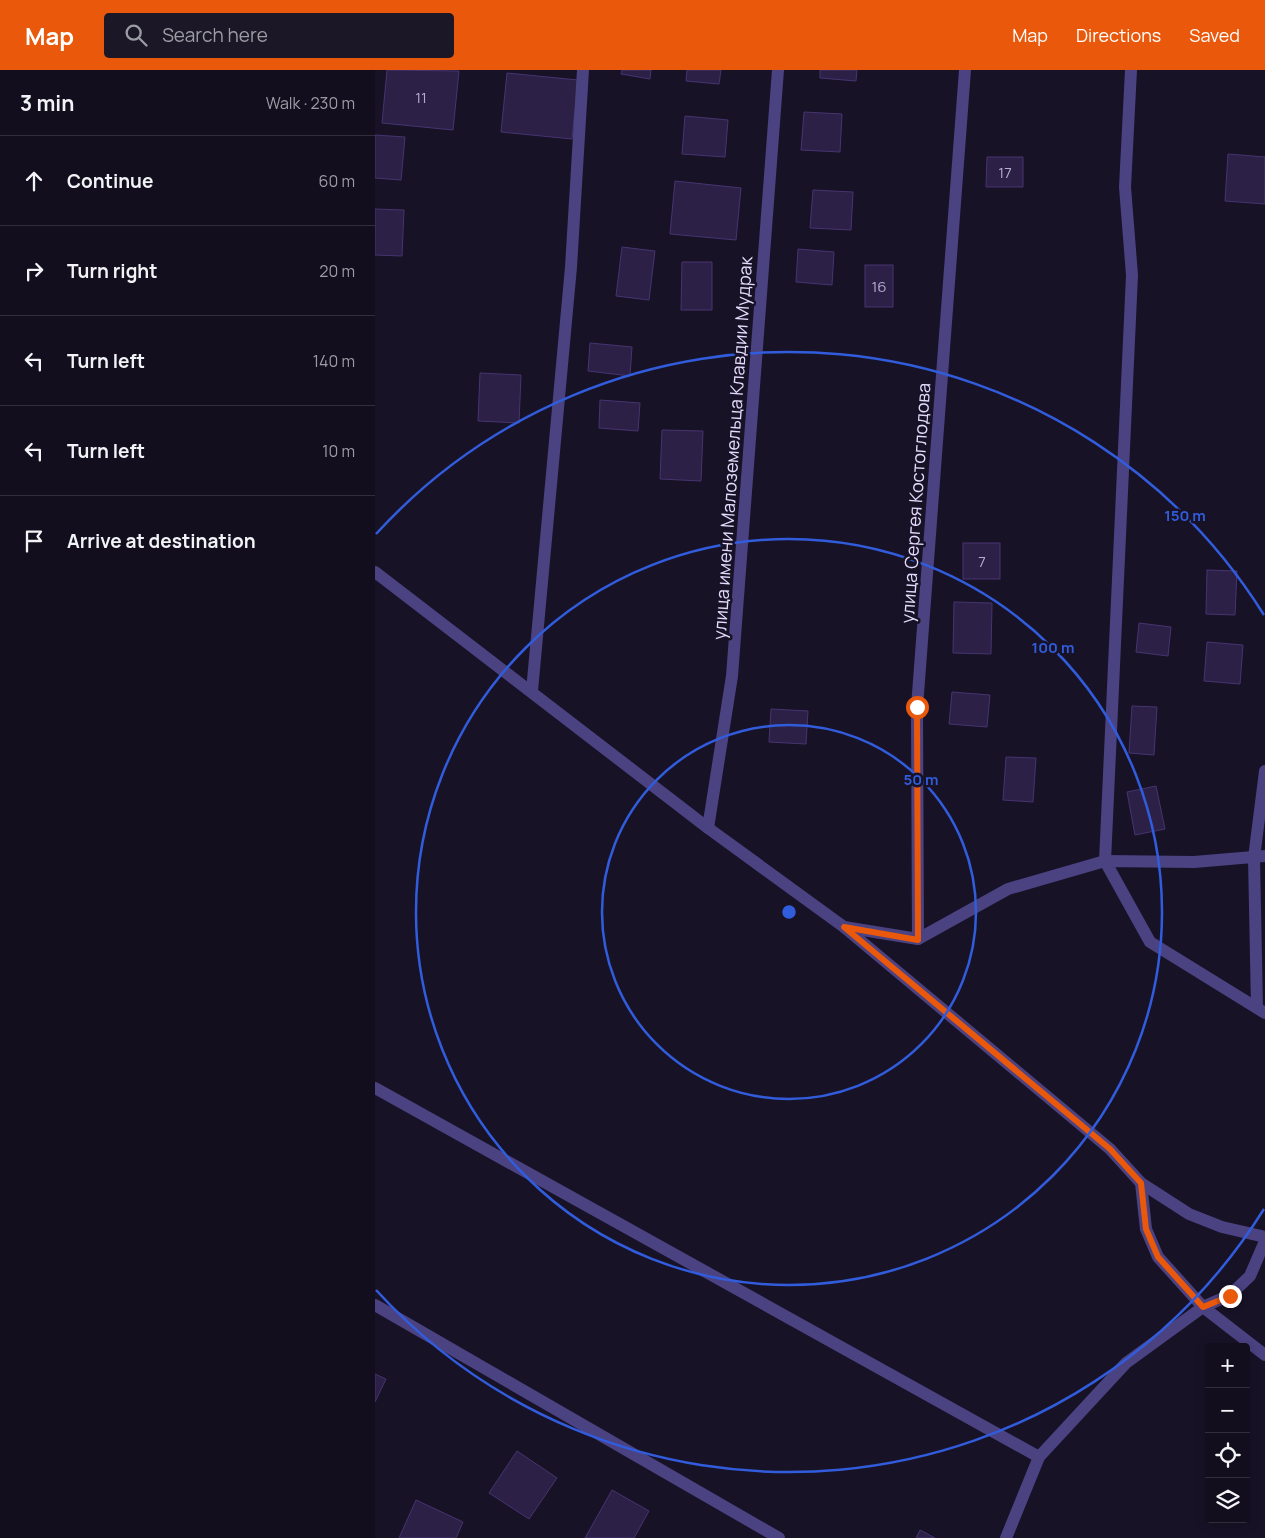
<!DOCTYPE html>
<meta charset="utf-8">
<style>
:root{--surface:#120e1d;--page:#1b1726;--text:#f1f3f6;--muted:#9c9ca4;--line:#312e3b;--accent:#ea580c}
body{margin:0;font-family:Manrope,sans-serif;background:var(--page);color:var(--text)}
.controls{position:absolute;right:15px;bottom:15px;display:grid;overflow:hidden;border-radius:5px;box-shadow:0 2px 12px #0003}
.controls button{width:45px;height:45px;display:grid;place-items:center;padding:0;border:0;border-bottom:1px solid var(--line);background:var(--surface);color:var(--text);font:25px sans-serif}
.stop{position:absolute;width:15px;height:15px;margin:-11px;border:4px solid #ea580c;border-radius:50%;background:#fff}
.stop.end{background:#ea580c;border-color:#fff;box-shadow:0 1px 5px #0008}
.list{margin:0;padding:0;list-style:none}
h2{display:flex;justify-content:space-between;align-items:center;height:65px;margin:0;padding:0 20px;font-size:21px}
h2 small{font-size:16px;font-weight:400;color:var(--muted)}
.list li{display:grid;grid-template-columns:32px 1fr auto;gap:15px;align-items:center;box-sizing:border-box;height:90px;padding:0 20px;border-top:1px solid var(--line)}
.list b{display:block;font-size:19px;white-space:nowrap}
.list em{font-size:16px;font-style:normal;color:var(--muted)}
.icon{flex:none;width:28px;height:28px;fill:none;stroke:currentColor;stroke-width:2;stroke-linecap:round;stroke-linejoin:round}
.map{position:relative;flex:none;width:890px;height:1468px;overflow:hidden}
header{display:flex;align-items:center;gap:30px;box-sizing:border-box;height:70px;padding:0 25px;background:var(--accent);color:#fff}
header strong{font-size:24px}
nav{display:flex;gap:28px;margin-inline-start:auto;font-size:18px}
.search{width:350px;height:45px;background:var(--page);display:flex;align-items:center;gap:12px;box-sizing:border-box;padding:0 18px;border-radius:5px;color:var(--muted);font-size:19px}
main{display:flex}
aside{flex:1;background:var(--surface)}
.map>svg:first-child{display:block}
.building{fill:#2c2047;stroke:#463470}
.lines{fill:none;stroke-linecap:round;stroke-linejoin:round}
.minor{stroke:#4b4282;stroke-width:12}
.route{stroke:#ea580c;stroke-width:6}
.ring{fill:none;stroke:#315cdc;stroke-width:2.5}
.labels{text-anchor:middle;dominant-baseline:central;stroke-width:5;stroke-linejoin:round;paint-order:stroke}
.number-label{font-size:15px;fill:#b5adcf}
.street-label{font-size:18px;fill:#e3dcfc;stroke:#181227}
.centre{fill:#315cdc;stroke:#181227;stroke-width:2.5}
.ring-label{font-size:15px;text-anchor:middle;font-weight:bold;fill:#315cdc;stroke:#181227;stroke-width:5;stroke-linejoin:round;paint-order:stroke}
</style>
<header>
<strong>Map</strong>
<div class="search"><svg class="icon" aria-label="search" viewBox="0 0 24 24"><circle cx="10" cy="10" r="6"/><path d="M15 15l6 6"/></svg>Search here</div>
<nav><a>Map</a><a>Directions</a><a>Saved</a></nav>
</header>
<main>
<aside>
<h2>3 min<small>Walk · 230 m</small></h2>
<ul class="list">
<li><svg class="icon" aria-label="ahead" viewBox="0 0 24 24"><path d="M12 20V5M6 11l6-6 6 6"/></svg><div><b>Continue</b></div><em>60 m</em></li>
<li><svg class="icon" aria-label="right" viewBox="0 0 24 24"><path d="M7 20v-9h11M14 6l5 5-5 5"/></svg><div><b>Turn right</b></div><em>20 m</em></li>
<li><svg class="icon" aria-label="left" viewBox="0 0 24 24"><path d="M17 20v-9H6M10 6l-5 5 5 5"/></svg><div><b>Turn left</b></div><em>140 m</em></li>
<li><svg class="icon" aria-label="left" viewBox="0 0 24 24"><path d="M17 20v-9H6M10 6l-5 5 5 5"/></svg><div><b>Turn left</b></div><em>10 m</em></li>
<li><svg class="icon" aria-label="arrive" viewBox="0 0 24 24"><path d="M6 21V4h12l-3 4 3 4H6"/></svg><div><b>Arrive at destination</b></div></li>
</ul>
</aside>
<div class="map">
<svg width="890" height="1468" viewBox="0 0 890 1468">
<rect width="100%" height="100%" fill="#181227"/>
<!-- building -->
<g class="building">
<polygon points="12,0 84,1 78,60 7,53"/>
<polygon points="247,0 276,0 275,9 246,4"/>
<polygon points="312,0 346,0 344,14 311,11"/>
<polygon points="445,0 482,0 481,11 445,8"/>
<polygon points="132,3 203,10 197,69 126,62"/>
<polygon points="429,42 467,44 465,82 426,80"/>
<polygon points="310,46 353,50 350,87 307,84"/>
<polygon points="0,65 30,67 26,110 0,108"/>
<polygon points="853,84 890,87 890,134 850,131"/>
<polygon points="612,87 648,87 648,117 611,117"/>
<polygon points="300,111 366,118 361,170 295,164"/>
<polygon points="438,120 478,122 476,160 435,158"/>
<polygon points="0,139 29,140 27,186 0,185"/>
<polygon points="247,177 280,181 274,230 241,226"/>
<polygon points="423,179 459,182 457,215 421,212"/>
<polygon points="307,192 337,192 337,240 306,240"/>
<rect x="490" y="195" width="28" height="42"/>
<polygon points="215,273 257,277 255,306 213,301"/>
<polygon points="105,303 146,305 144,353 103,351"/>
<polygon points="225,330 265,333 263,361 224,358"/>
<polygon points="287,360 328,361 326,411 285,409"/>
<rect x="588" y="473" width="37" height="36"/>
<polygon points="832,500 862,501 860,545 831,544"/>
<polygon points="579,532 617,533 616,584 578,583"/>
<polygon points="764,553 796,557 793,586 761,582"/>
<polygon points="832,572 868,575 865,614 829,611"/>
<polygon points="577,622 615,625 612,657 574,654"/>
<polygon points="757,636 782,637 779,685 754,683"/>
<polygon points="396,639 433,641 431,674 394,672"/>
<polygon points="631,687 661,688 658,732 628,730"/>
<polygon points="781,716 790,759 760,765 752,722"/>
<polygon points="0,1304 11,1309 0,1332"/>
<polygon points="142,1381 182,1408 154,1449 114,1423"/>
<polygon points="237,1420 274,1441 259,1468 210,1468"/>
<polygon points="41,1430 88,1452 81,1468 24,1468"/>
<polygon points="545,1460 560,1468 541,1468"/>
</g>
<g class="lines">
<!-- minor -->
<g class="minor">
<polyline points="756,0 750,117 757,205 730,791 775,872 890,943"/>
<polyline points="0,502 333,758 469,857 735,1079 766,1113 771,1159 783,1187 828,1237 890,1285"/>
<polyline points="157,621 196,197 208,0"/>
<polyline points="333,758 357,606 403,0"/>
<polyline points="469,857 543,869 633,819 730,791 819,792 890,786"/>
<polyline points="543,869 542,637 590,0"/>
<polyline points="882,938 879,788 890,701"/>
<polyline points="0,1018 664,1387"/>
<polyline points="766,1113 814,1144 847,1157 890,1167"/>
<polyline points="0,1235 404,1468"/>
<polyline points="631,1468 664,1387 751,1293 828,1237 855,1225 875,1206 890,1171"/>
</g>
</g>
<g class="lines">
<!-- route -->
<polyline class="route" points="542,637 543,870 469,857 735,1079 766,1113 771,1159 783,1187 828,1237 855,1226"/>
</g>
<!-- distance rings -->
<g class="ring">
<circle cx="414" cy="842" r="187"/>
<circle cx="414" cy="842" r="373"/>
<path d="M889 1139A560 560 0 0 1 1 1220M1 464A560 560 0 0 1 889 545"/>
</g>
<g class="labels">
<!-- number labels -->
<g class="number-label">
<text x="46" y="27">11</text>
<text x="630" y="102">17</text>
<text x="504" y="216">16</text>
<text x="607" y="491">7</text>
</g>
<!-- street labels -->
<g class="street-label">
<text transform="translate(357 378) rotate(-86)">улица имени Малоземельца Клавдии Мудрак</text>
<text transform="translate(540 433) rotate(-86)">улица Сергея Костоглодова</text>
</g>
</g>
<circle cx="414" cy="842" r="8" class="centre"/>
<g class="ring-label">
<text x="810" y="451">150 m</text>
<text x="678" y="583">100 m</text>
<text x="546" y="715">50 m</text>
</g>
</svg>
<div class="controls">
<button>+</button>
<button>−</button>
<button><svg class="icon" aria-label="locate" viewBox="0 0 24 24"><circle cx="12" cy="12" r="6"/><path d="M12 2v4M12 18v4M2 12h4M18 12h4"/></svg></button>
<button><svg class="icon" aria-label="layers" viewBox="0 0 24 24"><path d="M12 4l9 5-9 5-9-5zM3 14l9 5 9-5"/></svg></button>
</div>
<div class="stop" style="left:542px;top:637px"></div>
<div class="stop end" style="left:855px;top:1226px"></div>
</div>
</main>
